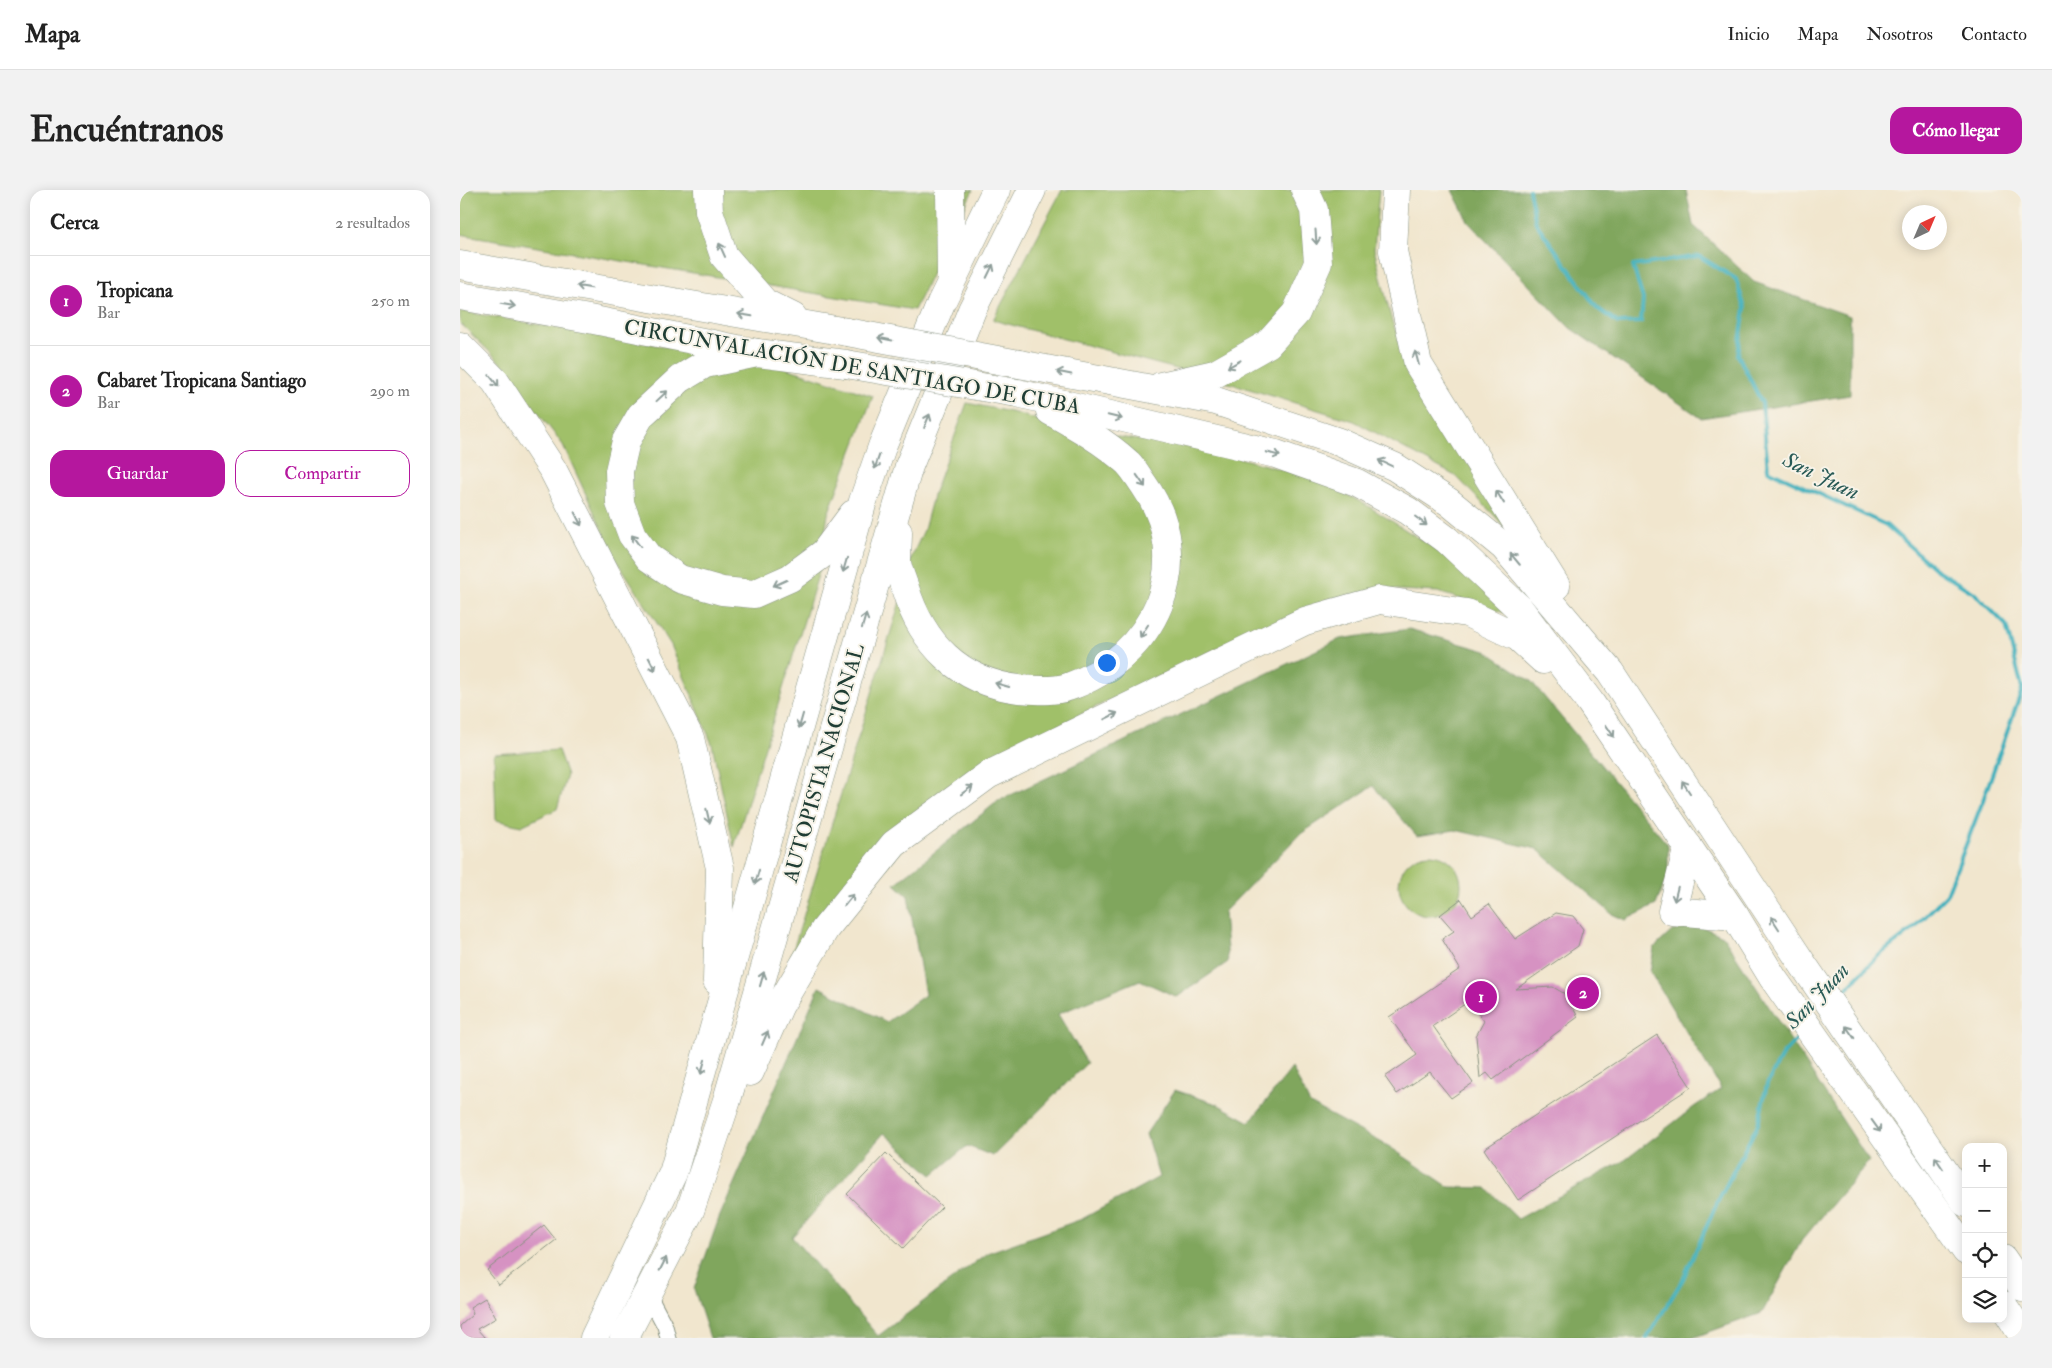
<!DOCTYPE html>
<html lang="es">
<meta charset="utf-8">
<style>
:root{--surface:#fff;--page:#f2f2f2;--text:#222;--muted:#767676;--line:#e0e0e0;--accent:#b5179e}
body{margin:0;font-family:"IM FELL Double Pica",serif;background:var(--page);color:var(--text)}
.controls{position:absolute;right:15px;bottom:15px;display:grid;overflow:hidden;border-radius:10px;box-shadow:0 2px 12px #0003}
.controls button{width:45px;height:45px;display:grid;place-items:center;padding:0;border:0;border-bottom:1px solid var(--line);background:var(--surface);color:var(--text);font:25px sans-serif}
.compass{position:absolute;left:1442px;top:15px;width:45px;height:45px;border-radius:50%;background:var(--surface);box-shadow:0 2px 12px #0003;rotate:44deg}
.you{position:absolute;left:646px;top:472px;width:18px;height:18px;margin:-12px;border:4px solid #fff;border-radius:50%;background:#1a73e8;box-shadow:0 0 0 8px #1a73e833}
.badge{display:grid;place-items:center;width:32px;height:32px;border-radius:50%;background:var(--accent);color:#fff;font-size:16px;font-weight:700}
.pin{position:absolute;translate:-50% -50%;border:2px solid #fff;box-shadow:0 1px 5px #0006}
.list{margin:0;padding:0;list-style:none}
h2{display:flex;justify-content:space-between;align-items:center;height:65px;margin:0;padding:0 20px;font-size:21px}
h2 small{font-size:16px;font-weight:400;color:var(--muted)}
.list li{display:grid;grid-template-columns:32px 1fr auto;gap:15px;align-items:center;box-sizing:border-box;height:90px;padding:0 20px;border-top:1px solid var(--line)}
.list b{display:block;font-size:19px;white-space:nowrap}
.list p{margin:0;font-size:16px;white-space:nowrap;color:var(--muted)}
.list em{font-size:16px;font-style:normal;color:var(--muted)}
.actions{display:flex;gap:10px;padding:15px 20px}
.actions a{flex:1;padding:11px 0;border:1px solid var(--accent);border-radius:15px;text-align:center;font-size:18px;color:var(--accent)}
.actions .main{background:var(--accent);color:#fff}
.icon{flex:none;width:28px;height:28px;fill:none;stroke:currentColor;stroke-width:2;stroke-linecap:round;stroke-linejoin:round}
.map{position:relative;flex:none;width:1562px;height:1148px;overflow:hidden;border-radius:15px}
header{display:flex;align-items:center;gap:30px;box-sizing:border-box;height:70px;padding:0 25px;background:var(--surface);border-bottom:1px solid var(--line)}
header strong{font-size:24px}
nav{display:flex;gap:28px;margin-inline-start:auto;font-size:18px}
.intro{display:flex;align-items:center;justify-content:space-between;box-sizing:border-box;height:120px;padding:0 30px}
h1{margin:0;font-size:35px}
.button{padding:12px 22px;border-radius:15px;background:var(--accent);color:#fff;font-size:18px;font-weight:700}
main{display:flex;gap:30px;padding:0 30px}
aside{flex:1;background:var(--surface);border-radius:15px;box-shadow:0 2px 12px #0003}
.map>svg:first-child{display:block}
.green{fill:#a0c069;stroke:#607e4e}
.forest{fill:#80a65d;stroke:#507248}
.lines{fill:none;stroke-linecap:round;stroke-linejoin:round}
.stream{stroke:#42b1bd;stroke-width:4}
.building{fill:#d692c2}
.minor-casing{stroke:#889281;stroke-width:17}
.motorway-casing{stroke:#889281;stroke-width:29}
.minor{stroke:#fff;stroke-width:15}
.motorway{stroke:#fff;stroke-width:28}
.motorway-bridge-casing{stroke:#889281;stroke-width:29;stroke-linecap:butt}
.motorway-bridge{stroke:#fff;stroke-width:28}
.oneway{stroke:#8f9e9a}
.labels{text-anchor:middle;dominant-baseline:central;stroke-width:4;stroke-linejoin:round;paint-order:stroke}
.street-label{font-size:21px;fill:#1f3d34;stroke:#f7f3e8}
.water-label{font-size:22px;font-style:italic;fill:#285a56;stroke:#f7f3e8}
</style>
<header>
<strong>Mapa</strong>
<nav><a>Inicio</a><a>Mapa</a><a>Nosotros</a><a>Contacto</a></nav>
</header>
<div class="intro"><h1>Encuéntranos</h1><a class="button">Cómo llegar</a></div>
<main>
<aside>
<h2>Cerca<small>2 resultados</small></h2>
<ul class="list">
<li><span class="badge">1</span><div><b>Tropicana</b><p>Bar</p></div><em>250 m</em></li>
<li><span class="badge">2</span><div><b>Cabaret Tropicana Santiago</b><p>Bar</p></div><em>290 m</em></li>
</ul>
<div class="actions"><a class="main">Guardar</a><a>Compartir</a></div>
</aside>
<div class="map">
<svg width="1562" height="1148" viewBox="0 0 1562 1148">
<rect width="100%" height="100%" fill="#f7f3e8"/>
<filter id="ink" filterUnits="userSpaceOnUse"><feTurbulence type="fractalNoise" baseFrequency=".02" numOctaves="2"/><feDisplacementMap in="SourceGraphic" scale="10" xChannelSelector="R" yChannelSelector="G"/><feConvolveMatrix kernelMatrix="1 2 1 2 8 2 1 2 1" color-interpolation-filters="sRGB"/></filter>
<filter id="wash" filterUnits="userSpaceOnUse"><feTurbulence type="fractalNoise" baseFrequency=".0096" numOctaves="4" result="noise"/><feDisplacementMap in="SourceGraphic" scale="20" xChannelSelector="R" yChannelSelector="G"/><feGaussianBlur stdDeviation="1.12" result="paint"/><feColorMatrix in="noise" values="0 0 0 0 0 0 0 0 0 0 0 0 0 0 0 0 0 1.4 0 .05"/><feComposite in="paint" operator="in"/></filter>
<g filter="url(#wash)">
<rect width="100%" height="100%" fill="#f1e6ce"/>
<!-- green -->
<g class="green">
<polygon points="0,0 513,0 454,120 0,44"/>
<polygon points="602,0 919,0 914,59 932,132 961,195 1055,347 997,287 894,231 776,195 533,130"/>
<polygon points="0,121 231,161 304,171 413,206 368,324 359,382 274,657 252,554 211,455 156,369 103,255 36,168 0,133"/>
<polygon points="507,213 555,223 615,241 750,260 860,290 908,316 971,356 1010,386 1045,423 978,402 920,399 869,409 768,453 609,530 519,578 326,783 443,402 448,375 464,340 474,302"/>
<polygon points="98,560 107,585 97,619 61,636 36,630 34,564"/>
<circle cx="970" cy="695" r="31"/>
</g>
<!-- forest -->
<g class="forest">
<polygon points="992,0 1226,0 1233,35 1294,92 1390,126 1390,205 1241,228 1110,138 1009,33"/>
<polygon points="949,439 1026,461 1071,491 1208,655 1208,684 1196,715 1165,730 1152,724 1077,659 995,640 957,646 913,596 839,645 764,722 768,772 717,807 680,790 598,824 627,873 533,966 507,956 472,985 424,943 332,1047 418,1146 527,1063 622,1029 699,987 686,944 715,900 757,914 790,932 832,878 850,914 930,957 989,997 1026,998 1058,1029 1165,970 1234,917 1261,899 1190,782 1194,758 1212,741 1240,736 1263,746 1409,971 1342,1050 1302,1123 1232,1148 250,1148 234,1099 259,1028 359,797 427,832 465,805 448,706 435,694 538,611 880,449"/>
</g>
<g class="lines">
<!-- stream -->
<g class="stream">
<polyline points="1069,0 1076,33 1137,118 1158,133 1181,132 1183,109 1173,76 1239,66 1276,89 1285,118 1278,165 1302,213 1308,280 1426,335 1475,379 1514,403 1546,435 1562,498"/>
<polyline points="1378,807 1418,766 1452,740 1487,704 1522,613 1562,500"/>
<polyline points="1187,1148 1223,1089 1257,1013 1298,934 1307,894 1323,864 1342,844"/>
</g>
</g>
<g id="blocks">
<!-- building -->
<g class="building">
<polygon points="1001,709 1012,726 1029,714 1055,749 1096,723 1113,726 1123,739 1118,756 1056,799 1093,797 1105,804 1118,827 1033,890 1027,883 1020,888 1016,846 1024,831 1009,811 973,836 1013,893 991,908 970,882 937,904 925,887 957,865 929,827 1000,779 982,749 994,741 980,725"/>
<polygon points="1197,845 1231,897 1058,1010 1024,959"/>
<polygon points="426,963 482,1017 443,1058 387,1004"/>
<polygon points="84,1035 96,1050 39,1095 27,1080"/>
<polygon points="25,1108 36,1128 17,1139 25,1148 0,1148 0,1136 13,1124 10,1117"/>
</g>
</g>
</g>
<g filter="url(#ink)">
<use href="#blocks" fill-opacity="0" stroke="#889281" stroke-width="1"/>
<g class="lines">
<!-- minor casing -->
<g class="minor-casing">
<polyline id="minor" points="188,1104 205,1136 208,1148"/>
</g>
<!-- motorway casing -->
<g class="motorway-casing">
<g id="motorway">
<polyline points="248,0 249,21 264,66 305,113 333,127"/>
<polyline points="490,0 491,86"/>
<polyline points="936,0 933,61 958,174 1096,396"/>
<polyline points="0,75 387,142"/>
<polyline points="0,106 129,129 297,163 386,174"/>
<polyline points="0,156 35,191 93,280 230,548 260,678 257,791"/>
<polyline points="297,163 245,174 220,189 181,225 166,251 159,281 160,313 172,345 189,368 220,389 262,401 294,404 330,388 364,363 393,324"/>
<polyline points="559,174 756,211 879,252 935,277 989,312 1044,357 1150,482 1342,773 1506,1013"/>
<polyline points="701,196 755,184 808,154 836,123 858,73 854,20 845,0"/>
<polyline points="557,203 816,264 897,293 948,321 987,350 1059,418 1130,512 1275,726 1313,788 1506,1061"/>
<path d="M438,342C438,352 437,362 437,372C438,380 442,389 445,398C462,453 499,492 559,499C574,500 593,502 608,497C694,468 739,373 684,295C679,288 674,279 668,273C645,252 617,236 590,221"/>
<polyline points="1228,656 1212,721 1275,726"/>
<polyline points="290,882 320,815 365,739 434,654 528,585 845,431 919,410 1007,423 1058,447 1083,470"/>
<polyline points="1543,1069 1562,1097"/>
<polyline points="1543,1115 1562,1144"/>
<polyline points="134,1148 213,983 403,311 423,254 481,113 536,0"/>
<polyline points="164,1148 230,1021 267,910 449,276 512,120 572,0"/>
</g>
</g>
<!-- minor -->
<use href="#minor" class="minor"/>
<!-- motorway -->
<use href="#motorway" class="motorway"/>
<!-- motorway-bridge casing -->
<g class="motorway-bridge-casing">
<g id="motorway-bridge">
<polyline points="387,142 559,174"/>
<polyline points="386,174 557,203"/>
</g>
</g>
<!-- motorway-bridge -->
<use href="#motorway-bridge" class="motorway-bridge"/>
</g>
<!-- one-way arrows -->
<defs><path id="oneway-shaft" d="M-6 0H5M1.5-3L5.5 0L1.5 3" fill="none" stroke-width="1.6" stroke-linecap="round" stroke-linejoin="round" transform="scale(1.25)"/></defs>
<g class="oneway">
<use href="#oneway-shaft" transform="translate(856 47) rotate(86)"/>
<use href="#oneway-shaft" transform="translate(262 60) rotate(-114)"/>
<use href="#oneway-shaft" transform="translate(530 81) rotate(-64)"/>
<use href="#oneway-shaft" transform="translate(124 97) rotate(-170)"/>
<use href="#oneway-shaft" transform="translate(48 115) rotate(10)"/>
<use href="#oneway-shaft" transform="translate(285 125) rotate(-170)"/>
<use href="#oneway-shaft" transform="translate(425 149) rotate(-169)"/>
<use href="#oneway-shaft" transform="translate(957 168) rotate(-105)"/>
<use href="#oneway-shaft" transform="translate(774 174) rotate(151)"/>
<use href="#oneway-shaft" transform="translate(604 183) rotate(-169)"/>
<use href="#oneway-shaft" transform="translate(34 191) rotate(51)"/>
<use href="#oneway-shaft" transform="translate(202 206) rotate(-43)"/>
<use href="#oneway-shaft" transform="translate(655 227) rotate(14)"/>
<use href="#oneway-shaft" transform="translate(467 231) rotate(-68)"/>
<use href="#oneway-shaft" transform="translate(813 264) rotate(15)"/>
<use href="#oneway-shaft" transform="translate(417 272) rotate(109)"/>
<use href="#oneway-shaft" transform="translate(925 273) rotate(-156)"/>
<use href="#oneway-shaft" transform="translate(681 291) rotate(55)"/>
<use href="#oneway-shaft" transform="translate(1040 307) rotate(-122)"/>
<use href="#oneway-shaft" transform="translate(118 329) rotate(63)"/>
<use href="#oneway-shaft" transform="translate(961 331) rotate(37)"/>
<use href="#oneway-shaft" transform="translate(176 351) rotate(-126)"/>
<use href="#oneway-shaft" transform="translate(1055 369) rotate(-130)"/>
<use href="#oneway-shaft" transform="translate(385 375) rotate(106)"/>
<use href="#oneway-shaft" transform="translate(320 393) rotate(156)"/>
<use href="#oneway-shaft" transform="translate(404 431) rotate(-74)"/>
<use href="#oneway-shaft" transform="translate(684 441) rotate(123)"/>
<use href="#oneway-shaft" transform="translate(192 474) rotate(63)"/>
<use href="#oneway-shaft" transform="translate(542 495) rotate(-164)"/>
<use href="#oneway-shaft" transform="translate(651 526) rotate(-26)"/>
<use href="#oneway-shaft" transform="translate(341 531) rotate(106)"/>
<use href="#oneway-shaft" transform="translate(1150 541) rotate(56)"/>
<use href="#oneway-shaft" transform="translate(1226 597) rotate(-123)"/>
<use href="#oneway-shaft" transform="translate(507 600) rotate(-36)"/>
<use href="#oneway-shaft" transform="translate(248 626) rotate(77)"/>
<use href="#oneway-shaft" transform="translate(297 687) rotate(106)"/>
<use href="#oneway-shaft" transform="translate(1216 704) rotate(104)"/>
<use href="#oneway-shaft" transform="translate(389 710) rotate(-51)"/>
<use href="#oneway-shaft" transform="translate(1315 733) rotate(-123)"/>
<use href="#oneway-shaft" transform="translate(302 789) rotate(-74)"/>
<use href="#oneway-shaft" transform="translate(1390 842) rotate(-125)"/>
<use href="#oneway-shaft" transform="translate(305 848) rotate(-67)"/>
<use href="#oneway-shaft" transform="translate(243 877) rotate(106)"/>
<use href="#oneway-shaft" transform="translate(1416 936) rotate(54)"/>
<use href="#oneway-shaft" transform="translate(1479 973) rotate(-124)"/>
<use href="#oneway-shaft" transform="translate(203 1074) rotate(-63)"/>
</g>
</g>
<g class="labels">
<!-- street labels -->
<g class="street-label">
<text transform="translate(392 177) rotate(10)">CIRCUNVALACIÓN DE SANTIAGO DE CUBA</text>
<text transform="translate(364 573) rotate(-74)">AUTOPISTA NACIONAL</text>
</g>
<!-- water labels -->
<g class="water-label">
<text transform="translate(1361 286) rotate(26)">San Juan</text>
<text transform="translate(1357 806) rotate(-46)">San Juan</text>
</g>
</g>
</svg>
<div class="controls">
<button>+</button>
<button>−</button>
<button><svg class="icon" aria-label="locate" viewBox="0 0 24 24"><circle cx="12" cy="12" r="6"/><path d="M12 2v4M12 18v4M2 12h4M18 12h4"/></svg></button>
<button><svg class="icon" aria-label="layers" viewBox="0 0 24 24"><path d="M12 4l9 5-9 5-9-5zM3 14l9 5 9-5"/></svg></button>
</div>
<svg class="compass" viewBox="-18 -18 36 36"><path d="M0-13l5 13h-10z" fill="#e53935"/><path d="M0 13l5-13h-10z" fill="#767676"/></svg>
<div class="you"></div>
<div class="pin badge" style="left:1021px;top:807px">1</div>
<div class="pin badge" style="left:1123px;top:803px">2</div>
</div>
</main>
